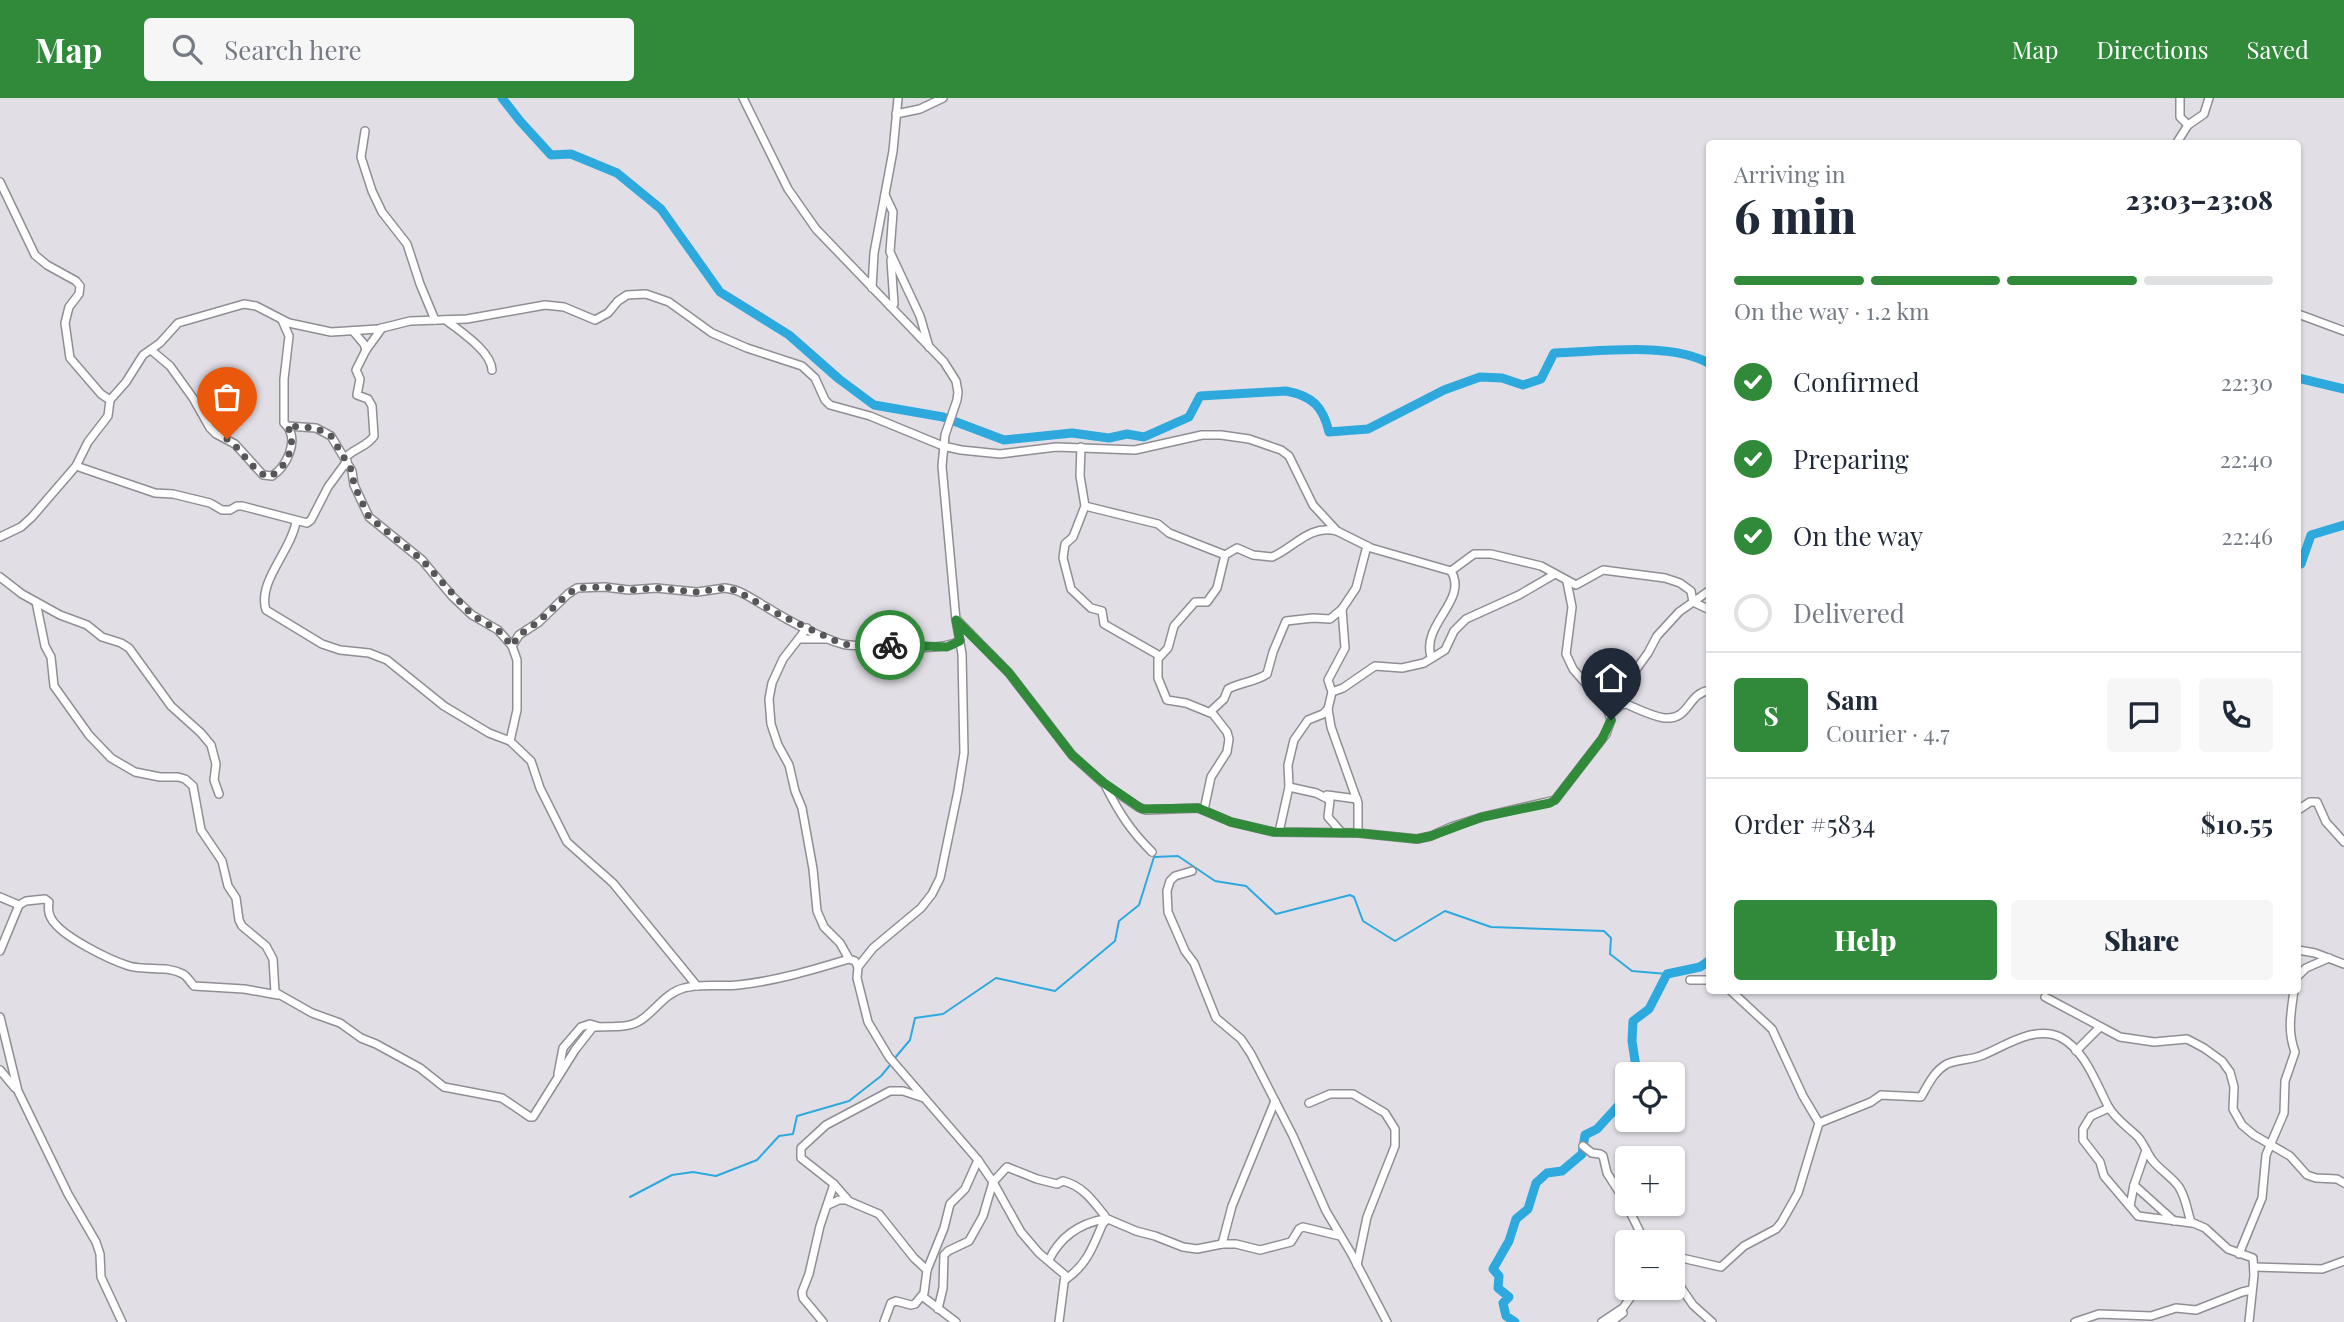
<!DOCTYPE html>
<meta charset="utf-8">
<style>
body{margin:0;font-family:"Playfair Display",serif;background:#f6f6f7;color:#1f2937;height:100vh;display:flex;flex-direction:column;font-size:26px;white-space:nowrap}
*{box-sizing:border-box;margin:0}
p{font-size:23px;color:#747a83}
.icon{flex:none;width:38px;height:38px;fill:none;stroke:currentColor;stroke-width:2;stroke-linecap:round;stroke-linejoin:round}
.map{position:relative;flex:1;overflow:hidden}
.side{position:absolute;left:1706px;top:42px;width:595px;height:854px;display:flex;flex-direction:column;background:#fff;border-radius:7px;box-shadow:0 2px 5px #0004}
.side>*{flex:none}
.controls{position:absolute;left:1615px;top:964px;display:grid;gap:14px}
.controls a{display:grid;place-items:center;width:70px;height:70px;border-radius:7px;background:#fff;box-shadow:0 2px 5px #0004;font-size:35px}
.pin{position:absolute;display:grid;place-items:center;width:60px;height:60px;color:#fff;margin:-72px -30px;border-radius:50% 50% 50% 0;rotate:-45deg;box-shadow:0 0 7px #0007}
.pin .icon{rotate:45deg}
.courier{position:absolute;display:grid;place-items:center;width:70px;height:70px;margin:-35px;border:5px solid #308a3a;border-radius:50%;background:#fff;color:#222;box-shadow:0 2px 9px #0007}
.headline em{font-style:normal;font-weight:800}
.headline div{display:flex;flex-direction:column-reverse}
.headline{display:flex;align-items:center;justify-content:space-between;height:119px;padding:0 28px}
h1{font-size:46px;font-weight:800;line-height:52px}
.bar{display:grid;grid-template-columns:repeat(4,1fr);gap:10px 7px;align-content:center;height:84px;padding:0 28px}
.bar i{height:9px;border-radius:5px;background:#e0e1e3}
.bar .on{background:#308a3a}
.bar p{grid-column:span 4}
.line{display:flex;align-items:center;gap:18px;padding:0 28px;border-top:2px solid #e0e1e3}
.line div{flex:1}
.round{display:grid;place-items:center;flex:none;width:74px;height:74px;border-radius:7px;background:#f6f6f7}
ol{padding:0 28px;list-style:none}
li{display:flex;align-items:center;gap:21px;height:77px}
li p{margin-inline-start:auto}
li .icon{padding:7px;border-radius:50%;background:#308a3a;color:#fff;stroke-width:4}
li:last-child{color:#747a83}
li i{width:38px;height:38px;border:4px solid #e0e1e3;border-radius:50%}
.cta{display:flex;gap:14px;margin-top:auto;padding:14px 28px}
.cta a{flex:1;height:80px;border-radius:7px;background:#308a3a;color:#fff;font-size:28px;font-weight:800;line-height:80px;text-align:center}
.cta a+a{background:#f6f6f7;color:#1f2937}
header{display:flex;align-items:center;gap:42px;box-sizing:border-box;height:98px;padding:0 35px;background:#308a3a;color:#fff}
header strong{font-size:33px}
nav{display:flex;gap:38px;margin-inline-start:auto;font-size:24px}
.search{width:490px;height:63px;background:#f6f6f7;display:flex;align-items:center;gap:18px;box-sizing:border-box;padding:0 24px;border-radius:7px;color:#747a83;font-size:26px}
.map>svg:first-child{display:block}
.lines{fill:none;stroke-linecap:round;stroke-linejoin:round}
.stream{stroke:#2ea9de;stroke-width:2}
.river{stroke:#2ea9de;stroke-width:9}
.minor-casing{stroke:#908e94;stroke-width:10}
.minor{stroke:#fff;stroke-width:7}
.done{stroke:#575659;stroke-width:7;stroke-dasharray:0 12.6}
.route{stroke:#308a3a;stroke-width:9}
</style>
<header>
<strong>Map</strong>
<div class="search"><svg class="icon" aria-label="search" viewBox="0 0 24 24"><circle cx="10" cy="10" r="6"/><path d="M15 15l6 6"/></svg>Search here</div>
<nav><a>Map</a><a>Directions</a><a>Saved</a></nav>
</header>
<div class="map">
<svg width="2344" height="1224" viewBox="0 0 2344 1224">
<rect width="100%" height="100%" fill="#e1dfe5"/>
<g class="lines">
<!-- stream -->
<g class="stream">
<polyline points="894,961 910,942 915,920 943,916 996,880 1055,893 1115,843 1119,823 1139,807 1154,759 1178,758 1215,783 1246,788 1276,816 1350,797 1354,799 1363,823 1395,843 1445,813 1491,829 1604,833 1611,840 1610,856 1632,873 1667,876"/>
<polyline points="630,1099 672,1077 693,1074 716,1078 757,1062 779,1038 793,1036 797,1018 849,1003 881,978 891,966"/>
</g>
<!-- river -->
<g class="river">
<path d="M502,0L520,23L551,57L571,56L617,75L661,111L720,194L789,237L839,281L874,307L943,319L1004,342L1072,335L1109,340L1127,336L1144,339L1189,319L1200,298L1286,293C1313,298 1323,309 1329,334L1368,331L1444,292L1480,279L1502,280L1523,287L1541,281L1554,255C1598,254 1672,243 1710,266"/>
<polyline points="2298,280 2344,291"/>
<polyline points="2298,467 2301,466 2311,437 2344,427"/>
<polyline points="1637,976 1632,943 1633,923 1649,911 1667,876 1700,869 1710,862"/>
<polyline points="1515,1224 1506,1218 1503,1205 1509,1199 1498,1190 1499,1178 1493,1171 1509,1143 1516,1121 1528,1111 1536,1085 1547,1075 1562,1073 1582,1056 1585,1037 1597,1031 1618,1008 1628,1008"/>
</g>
<!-- minor casing -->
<g class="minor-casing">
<g id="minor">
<polyline points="743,0 788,91 816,131 944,264 956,283 958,294 957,302 945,337 942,368 956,522 962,556 964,655 958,693 940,780 932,796 921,810 873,850 858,869 857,880 868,924 889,959 978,1062 993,1084 1021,1134 1039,1155 1065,1177 1059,1224"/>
<polyline points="2180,0 2180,19 2188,27"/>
<polyline points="896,16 920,11 943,0"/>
<polyline points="365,33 361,59 372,93 382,114 407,146 420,186 435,222"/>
<polyline points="2176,46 2188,27 2204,16 2209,0"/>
<polyline points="0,84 35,157 47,167 76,183 80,188 79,196 69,209 65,225 70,260 101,296 110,302 108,318 88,344 76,368 32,419 21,429 0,439"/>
<polyline points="885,97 893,114 890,154 920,218 929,249"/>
<polyline points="872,190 874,155 893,53 898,0"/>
<polyline points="890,208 894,206 891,162"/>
<polyline points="2298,216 2344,233"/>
<polyline points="282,222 289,238 284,281 284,325 287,328 316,330 331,338 352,373 354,387 369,419 422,462 452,498 472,517 498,532 512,548 517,562 517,612 510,643"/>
<path d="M446,222C461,234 491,253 492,272"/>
<polyline points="353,233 364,246 366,252"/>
<path d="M151,252L170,268L193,300L210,330L216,336L235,346L263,377L272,378C286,369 299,344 287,328"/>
<polyline points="110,302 126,284 143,257 160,245 178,225 244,206 256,208 289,225 331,234 378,231 410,223 467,221 545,207 564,209 595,222 608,215 618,203 627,197 646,196 669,204 712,235 747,250 802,268 815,280 825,302 830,307 870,318 943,348 961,352 1000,356 1056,349 1135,352 1202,337 1221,337 1249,341 1281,352 1289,358 1313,407 1337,433 1371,450 1451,473 1474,456 1491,456 1541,468 1576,487 1603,472 1665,480 1680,485 1691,493 1693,504 1710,512"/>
<polyline points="1081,349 1080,378 1085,408 1073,439 1065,446 1063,460 1071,491 1091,510 1102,513 1104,526 1160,558"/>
<path d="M345,360C354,350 367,349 374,338L372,308L368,301L357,297L360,281L356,272L366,252L382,230"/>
<polyline points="76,368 155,395 173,396 210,405 222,412 230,412 237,408 242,408 307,425 311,422 328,389 347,363"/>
<path d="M1085,408L1158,426L1169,435L1225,457L1237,450L1253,457L1272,459C1294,450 1309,426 1337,433"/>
<path d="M296,424C291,453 257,484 266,512L322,546L340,552L369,555L387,562L444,608L489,635L510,643L531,663L540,690L567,744L613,785L697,888"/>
<polyline points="0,479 22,496 60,517 87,527 102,539 121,545 129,550 171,608 201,635 211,647 216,666 214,682 219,696"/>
<path d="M36,504L45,548L51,559L54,588L89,637L111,660L135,674L160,679H178L185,681L193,688L201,732L222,763L228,788L236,800L239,822L242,828L266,848L273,861L275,894L312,915L340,925L361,940L376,946L420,970L444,989L502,1000L530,1019H533L575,952L593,929C608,928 629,931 641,922C656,912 665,895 684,890C701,885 720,889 738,887C776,883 812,872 849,861"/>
<polyline points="957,522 1009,575 1072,657 1103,685 1138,709 1146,712 1198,710 1231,724 1274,734 1358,735 1417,741 1431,738 1451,729 1482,719 1555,702 1606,636 1611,622 1607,610 1573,571 1566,556 1572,509 1567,484"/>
<polyline points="807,530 783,561 772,585 769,601 771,626 778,647 789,667 795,693 802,710 813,771 817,813 824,829 840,845 849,861 855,863 858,869"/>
<polyline points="800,541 826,541"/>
<path d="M512,548L519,537L539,524L568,496L577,490L605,489L629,492L656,490L697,494L725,490L735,492C747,496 757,504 768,510C787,522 821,540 842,546C860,550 879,545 896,547C916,550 941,552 960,543"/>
<path d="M1431,559C1421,526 1469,502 1451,473"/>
<polyline points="1332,594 1328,582 1345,550 1342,511 1356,490 1367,448"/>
<polyline points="1328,611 1331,629 1358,705 1358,735"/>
<polyline points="1613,613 1619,595 1648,555 1657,538 1679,514 1710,492"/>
<path d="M1210,614L1224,601L1228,591C1241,584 1255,584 1267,576L1273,554L1286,523L1313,520L1330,521L1342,511"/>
<path d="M1613,614L1621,607L1626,606C1638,611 1651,618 1664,620C1691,622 1686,596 1710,592"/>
<path d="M1106,689C1120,716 1130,732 1152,754"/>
<polyline points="1289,689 1316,695 1330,702 1328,719 1342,735"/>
<polyline points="1327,697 1357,701"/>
<polyline points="1204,712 1211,679 1227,654 1229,641 1227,634 1213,616 1186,605 1167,602 1158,580 1158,561 1168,550 1174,528 1195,504 1207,504 1217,490 1225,457"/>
<polyline points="2298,712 2310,704 2317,704 2326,724 2344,744"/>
<polyline points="1279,734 1289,689 1288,667 1294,642 1308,622 1323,616 1328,611 1332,594 1343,590 1375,568 1402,570 1424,565 1445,552 1454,533 1466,521 1519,497 1555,476"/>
<polyline points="1192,773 1175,778 1170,783 1167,793 1168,814 1185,853 1194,865 1216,920 1241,941 1251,956 1293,1038 1326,1113 1351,1155 1387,1224"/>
<polyline points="0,799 19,807"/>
<polyline points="2298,852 2315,855 2344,866"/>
<path d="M0,853L19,807L26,803L45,801L49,804C48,810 48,815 51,820C60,838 110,862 129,868C146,873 166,867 183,876C188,879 190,884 194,888L244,891L278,897"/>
<polyline points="2298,878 2306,870 2329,860"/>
<polyline points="1690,882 1710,882"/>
<polyline points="2045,899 2120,939 2154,944 2187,941 2204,950 2222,963 2230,974 2234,989 2233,1011 2242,1027 2254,1037 2290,1058 2307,1077 2316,1080 2337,1081 2344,1085"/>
<polyline points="0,919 18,993 68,1096 96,1144 100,1156 101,1179 122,1224"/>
<polyline points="2076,953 2100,929"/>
<polyline points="0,972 15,990"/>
<polyline points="558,976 563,950 581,929 590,926 597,928"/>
<polyline points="1309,1005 1330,996 1353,996 1385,1015 1395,1031 1395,1048 1367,1119 1357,1167"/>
<polyline points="2109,1010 2091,1018 2083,1031 2083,1042 2100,1064 2104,1078 2138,1118 2192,1125"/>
<path d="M1819,1025L1871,1004L1881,997L1921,999C1928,987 1934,973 1947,966C1958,961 1972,962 1983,957C2005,948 2035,927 2060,939C2085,952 2096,985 2108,1008C2115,1021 2128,1029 2138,1039C2144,1046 2147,1055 2152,1062C2160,1072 2172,1079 2179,1089C2186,1100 2187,1112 2191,1124L2205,1130L2228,1151L2253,1160L2254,1177L2249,1224"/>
<polyline points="1583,1048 1592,1055 1600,1056 1603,1058 1607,1075 1623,1100 1645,1144"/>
<polyline points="834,1086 848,1102"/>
<polyline points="2134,1087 2174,1123"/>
<polyline points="828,1107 839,1102 846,1102 879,1116 914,1160 927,1172"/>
<polyline points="2130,1108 2134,1087 2146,1052"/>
<polyline points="1222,1146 1232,1108 1275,1003"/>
<path d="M2239,1156L2262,1100L2266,1057L2284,1015L2285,983L2295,954C2287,932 2291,916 2294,892"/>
<polyline points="1673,1158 1721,1169 1744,1148 1776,1131 1781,1125 1798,1095 1819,1025 1803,998 1772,931 1730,892"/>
<path d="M1049,1162C1060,1139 1078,1126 1104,1121"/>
<polyline points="2254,1169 2322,1171 2344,1163"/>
<polyline points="1673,1178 1693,1207 1712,1224"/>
<path d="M1066,1181C1087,1167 1093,1148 1103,1125L1108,1121L1136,1133L1155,1138L1183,1149L1197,1151L1222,1146H1236L1260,1152L1291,1144L1299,1131L1303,1129L1340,1138"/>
<polyline points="922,1198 956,1224"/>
<path d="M938,1211L943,1190L944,1157L948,1153L969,1143L983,1118L993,1084L1007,1069L1037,1081L1057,1086L1063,1083C1083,1088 1093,1103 1105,1118L1103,1125"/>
<polyline points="823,1224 803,1200 802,1194 809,1176 820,1128 834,1086 801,1060 801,1050 826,1027 890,993 903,993 924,1000"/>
<polyline points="884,1224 891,1205 896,1203 911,1207 915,1206 924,1195 927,1172 944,1130 950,1106 965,1091 978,1062"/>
<polyline points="1602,1224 1623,1210 1637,1190"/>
<polyline points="1611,1224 1623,1215"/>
<polyline points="2075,1224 2099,1216 2151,1218 2176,1210 2196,1212 2242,1194 2251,1192"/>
</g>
</g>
<!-- minor -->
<use href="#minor" class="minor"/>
</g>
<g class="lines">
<!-- done -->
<path class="done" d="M227,341C243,352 250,371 268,379C285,373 299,345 287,328L316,330L331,338L352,373L354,387L369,419L422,462L472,517L498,532L512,548L519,537L538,524L568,496L577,490L605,489L629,492L656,490L697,494L725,490L735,492L782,518L840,545L854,548L890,547"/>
<!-- route -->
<polyline class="route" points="890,547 910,551 924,548 947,549 960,543 956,522 1009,575 1072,657 1104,685 1142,711 1198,710 1231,724 1274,734 1358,735 1417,741 1431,738 1482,719 1550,705 1555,702 1602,641 1611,622"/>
</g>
</svg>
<div class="controls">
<a><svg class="icon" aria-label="locate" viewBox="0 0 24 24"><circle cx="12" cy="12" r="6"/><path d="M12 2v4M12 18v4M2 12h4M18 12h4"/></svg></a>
<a>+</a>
<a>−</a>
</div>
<div class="pin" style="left:227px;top:341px;background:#ea580c"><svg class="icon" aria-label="bag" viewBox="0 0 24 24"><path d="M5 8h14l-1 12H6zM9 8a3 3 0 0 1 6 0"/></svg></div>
<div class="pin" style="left:1611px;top:622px;background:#1f2937"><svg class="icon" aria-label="home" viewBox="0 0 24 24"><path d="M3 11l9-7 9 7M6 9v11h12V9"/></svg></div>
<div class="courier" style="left:890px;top:547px"><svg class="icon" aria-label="bike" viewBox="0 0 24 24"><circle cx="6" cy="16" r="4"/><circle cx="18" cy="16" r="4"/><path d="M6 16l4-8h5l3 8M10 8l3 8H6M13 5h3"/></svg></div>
<section class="side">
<div class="headline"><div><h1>6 min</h1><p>Arriving in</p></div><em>23:03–23:08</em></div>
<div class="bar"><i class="on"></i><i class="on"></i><i class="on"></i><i></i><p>On the way · 1.2 km</p></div>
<ol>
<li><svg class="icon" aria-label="check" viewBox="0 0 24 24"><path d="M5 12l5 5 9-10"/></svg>Confirmed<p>22:30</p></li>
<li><svg class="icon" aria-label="check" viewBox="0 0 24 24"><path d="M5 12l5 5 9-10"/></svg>Preparing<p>22:40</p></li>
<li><svg class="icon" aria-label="check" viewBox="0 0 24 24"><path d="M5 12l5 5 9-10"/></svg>On the way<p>22:46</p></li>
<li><i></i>Delivered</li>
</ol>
<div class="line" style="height:126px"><b class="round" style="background:#308a3a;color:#fff">S</b><div><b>Sam</b><p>Courier · 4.7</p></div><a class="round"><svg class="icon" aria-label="chat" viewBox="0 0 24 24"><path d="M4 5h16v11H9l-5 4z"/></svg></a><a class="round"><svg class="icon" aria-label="phone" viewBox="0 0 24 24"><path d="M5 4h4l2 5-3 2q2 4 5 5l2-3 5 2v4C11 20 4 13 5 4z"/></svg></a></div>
<div class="line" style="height:91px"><div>Order #5834</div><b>$10.55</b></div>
<div class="cta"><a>Help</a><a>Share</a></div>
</section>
</div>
